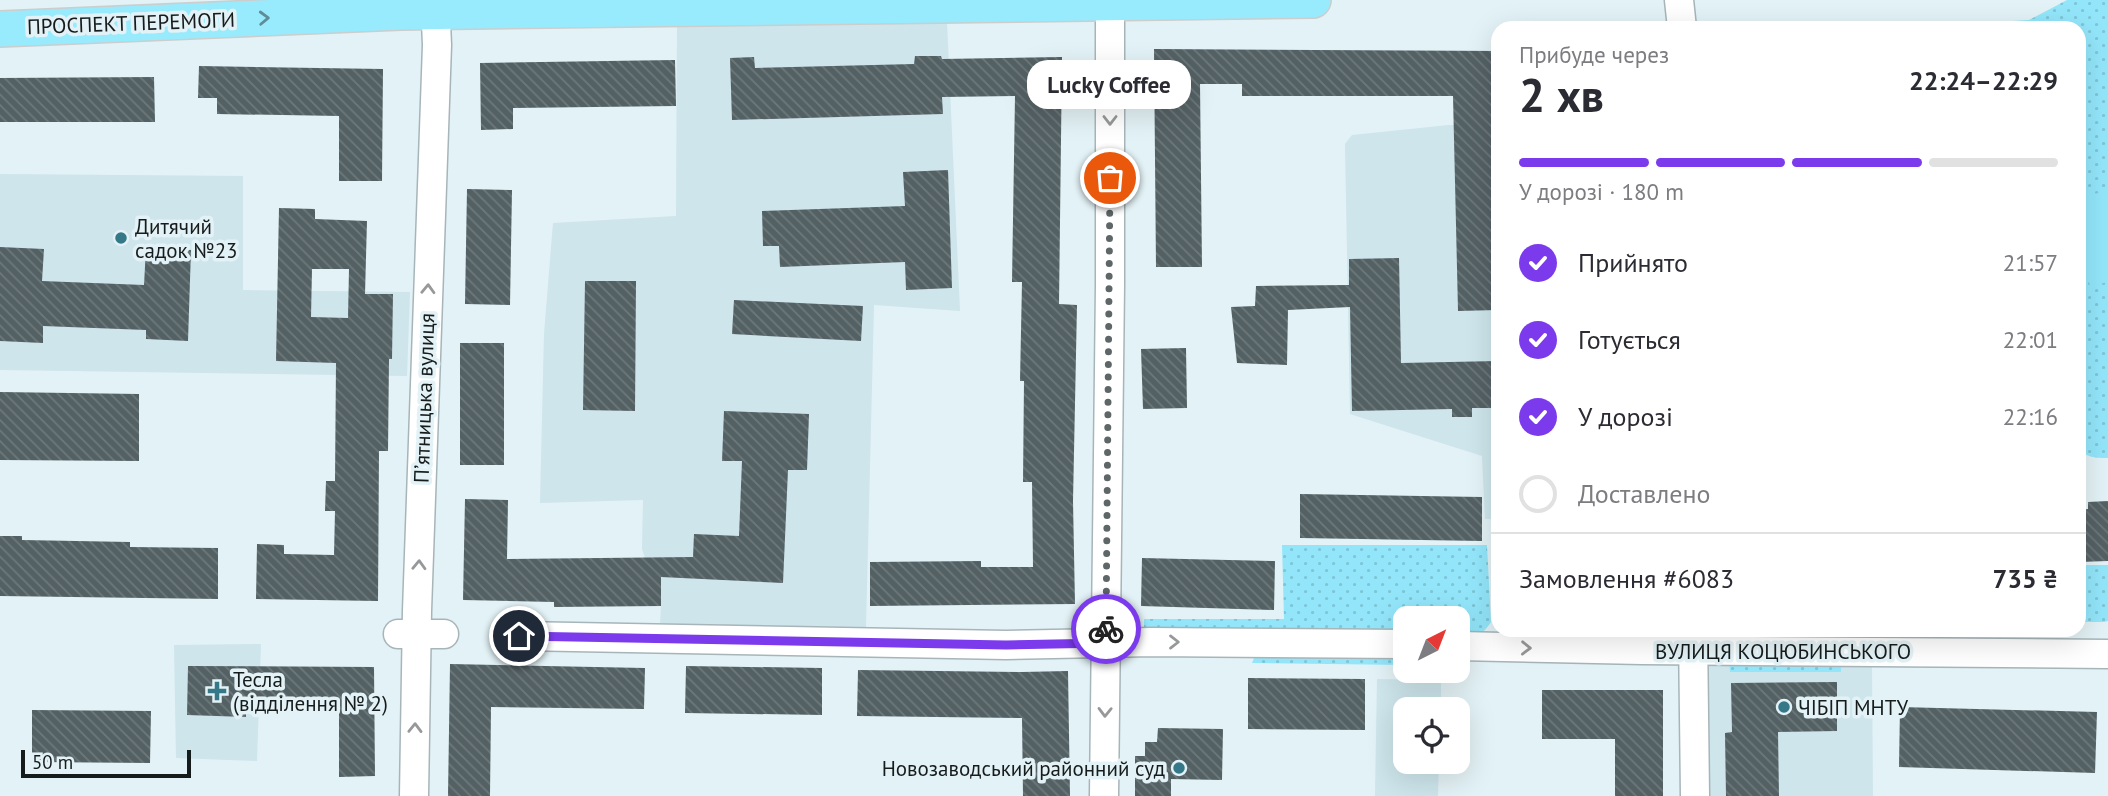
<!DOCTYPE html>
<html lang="uk">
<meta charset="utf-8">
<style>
body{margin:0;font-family:"PT Sans",sans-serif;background:#f7f7f7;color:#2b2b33;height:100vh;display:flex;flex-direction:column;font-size:26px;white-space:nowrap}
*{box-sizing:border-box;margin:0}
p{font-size:23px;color:#7c7c81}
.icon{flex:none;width:38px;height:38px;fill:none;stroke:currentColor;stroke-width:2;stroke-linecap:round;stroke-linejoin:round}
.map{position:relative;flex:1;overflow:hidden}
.side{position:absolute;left:1491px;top:21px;width:595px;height:616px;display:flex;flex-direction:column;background:#fff;border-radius:21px;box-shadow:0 7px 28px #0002}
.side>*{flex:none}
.needle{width:46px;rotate:42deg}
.controls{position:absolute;left:1393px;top:606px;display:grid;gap:14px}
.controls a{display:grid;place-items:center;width:77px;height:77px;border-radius:14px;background:#fff;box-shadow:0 7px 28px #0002;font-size:35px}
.scale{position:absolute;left:21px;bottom:18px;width:170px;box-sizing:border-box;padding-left:7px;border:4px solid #161b1c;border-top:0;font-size:19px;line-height:24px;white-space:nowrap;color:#161b1c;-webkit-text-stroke:5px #e3f2f6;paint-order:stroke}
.pin{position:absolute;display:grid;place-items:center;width:60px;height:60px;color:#fff;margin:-30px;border:4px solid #fff;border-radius:50%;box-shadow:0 2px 7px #0007}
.courier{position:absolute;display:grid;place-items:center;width:70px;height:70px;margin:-35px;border:5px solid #7c3aed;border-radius:50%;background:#fff;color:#222;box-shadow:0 2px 9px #0007}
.bubble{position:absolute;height:49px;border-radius:21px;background:#fff;box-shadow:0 7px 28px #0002;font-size:23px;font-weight:600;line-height:49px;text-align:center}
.summary em{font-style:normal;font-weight:600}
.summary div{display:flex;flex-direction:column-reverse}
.summary{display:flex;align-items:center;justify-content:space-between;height:119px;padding:0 28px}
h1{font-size:46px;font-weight:600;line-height:52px}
.bar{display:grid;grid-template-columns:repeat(4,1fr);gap:10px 7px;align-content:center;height:84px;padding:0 28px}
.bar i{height:9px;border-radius:5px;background:#e1e1e2}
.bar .current{background:#7c3aed}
.bar p{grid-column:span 4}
.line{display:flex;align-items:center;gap:18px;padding:0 28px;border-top:2px solid #e1e1e2}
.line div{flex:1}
ol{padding:0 28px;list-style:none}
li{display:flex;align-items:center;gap:21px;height:77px}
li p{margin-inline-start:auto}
li .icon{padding:7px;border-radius:50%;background:#7c3aed;color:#fff;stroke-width:4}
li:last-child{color:#7c7c81}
li i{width:38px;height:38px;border:4px solid #e1e1e2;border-radius:50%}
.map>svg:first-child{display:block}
.built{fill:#cde5eb}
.green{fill:url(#green-dots)}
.pitch{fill:#93e6fa}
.building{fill:url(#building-back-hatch);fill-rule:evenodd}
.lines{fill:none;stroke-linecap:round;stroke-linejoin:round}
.minor-casing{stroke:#a7b5b9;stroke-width:31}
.major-casing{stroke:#cccdcd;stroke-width:38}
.minor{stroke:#fff;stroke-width:28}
.major{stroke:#98ebfd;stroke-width:35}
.oneway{stroke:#5e8d98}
.oneway2{stroke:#969899}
.done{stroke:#5e6668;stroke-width:7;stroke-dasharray:0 12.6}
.route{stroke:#7c3aed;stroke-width:9}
.poi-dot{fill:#357989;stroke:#e3f2f6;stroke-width:2.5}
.labels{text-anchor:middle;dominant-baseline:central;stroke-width:7;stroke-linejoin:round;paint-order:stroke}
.street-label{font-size:21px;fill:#161b1c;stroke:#e3f2f6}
.poi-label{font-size:21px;fill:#161b1c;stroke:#e3f2f6;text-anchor:start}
</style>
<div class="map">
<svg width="2108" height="796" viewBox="0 0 2108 796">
<defs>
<pattern id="green-dots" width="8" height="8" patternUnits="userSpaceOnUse" patternTransform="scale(1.75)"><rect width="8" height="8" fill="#93e6fa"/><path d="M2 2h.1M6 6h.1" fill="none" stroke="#7ec5d6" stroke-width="1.8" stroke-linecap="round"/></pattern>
<pattern id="building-back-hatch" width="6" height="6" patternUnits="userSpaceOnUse" patternTransform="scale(1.75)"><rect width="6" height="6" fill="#546164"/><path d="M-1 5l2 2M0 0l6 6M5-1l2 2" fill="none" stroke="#6d787a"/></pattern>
</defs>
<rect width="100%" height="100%" fill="#e3f2f6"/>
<!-- built -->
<g class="built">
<polygon points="947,22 960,311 874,305 866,627 660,624 661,606 642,549 643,500 540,503 544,334 553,223 676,216 677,23"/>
<polygon points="1498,124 1498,519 1485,519 1482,456 1350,414 1345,144 1352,135 1449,125"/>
<polygon points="0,174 243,176 243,290 410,292 407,376 0,370"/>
<polygon points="261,644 257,761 176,758 174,645"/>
<polygon points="1715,662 1872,666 1873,796 1710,796 1707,667"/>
<polygon points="1377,679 1441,680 1441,709 1405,709 1405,761 1439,761 1438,796 1375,796"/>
</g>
<!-- green -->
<g class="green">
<path d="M2067,0H2108V458C2097,458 2084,458 2079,447V28H1927V26L2029,20Z"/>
<path d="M1282,545H1487L1491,622C1482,637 1474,635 1458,636V618H1405V635L1144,629V619H1284Z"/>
<polygon points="2079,565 2108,565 2108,621 2104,622 2079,622"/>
<polygon points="1523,630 1665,630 1665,634 1660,640 1530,635"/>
<polygon points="1730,630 1839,630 1816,642 1735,639 1730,634"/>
<polygon points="1256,653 1405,653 1405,665 1252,663"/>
<polygon points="1729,658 1841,659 1841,672 1730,672"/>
</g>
<!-- pitch -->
<polygon class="pitch" points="2108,191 2108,282 2090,286 2079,238 2079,197"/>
<!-- building -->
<g class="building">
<polygon points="1154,49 1498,51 1498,310 1458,311 1453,96 1242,96 1242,84 1200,84 1202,267 1156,267"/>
<polygon points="915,56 941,56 942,59 1062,57 1059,304 1077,305 1073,501 1075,604 870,606 870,562 981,561 981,567 1033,567 1032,482 1023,482 1024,381 1020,381 1022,282 1012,282 1015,96 942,97 943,114 732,120 730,58 754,57 755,68 914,64"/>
<polygon points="675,60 676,106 513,108 513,129 481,130 480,63"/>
<polygon points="199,66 383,69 382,181 339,181 339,116 217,114 217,98 198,98"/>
<polygon points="154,77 155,122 0,122 0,78"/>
<polygon points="948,170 952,288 906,290 905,262 780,267 779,246 763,246 762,211 905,206 903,172"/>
<polygon points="467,189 512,190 510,305 465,304"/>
<path d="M279,208L315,209V219L367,221L365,294H393L392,359H389L388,451H379L378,601L256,599L257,544L284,545V554L334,555L335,511H325L326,481H335L336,363L276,361ZM312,269H349L348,318L311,317Z"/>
<polygon points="0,247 44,249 42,281 144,285 146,248 191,250 188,341 146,339 146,330 43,326 43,343 0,341"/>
<polygon points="1399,258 1401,363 1498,361 1498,408 1472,408 1472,417 1452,417 1452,409 1352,411 1350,307 1288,310 1287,365 1237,363 1231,307 1255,306 1256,286 1349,285 1349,259"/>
<polygon points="585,281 636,281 635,411 583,410"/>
<polygon points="734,300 863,306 861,341 732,334"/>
<rect x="460" y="343" width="44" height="122"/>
<polygon points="1186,348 1187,408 1143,409 1141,349"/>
<polygon points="0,392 139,394 139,461 0,460"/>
<polygon points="724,411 809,414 807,470 788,470 783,583 661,577 661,606 554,607 554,602 463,600 465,499 508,500 507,559 693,557 694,534 739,536 742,461 722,461"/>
<polygon points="1300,494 1482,497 1482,541 1300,538"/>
<polygon points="2108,501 2108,561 2079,562 2079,510 2088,509 2088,502"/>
<polygon points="0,536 22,536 22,540 130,542 130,547 218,548 218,599 0,596"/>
<polygon points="1142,558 1275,561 1274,610 1141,606"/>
<polygon points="450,664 645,668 644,709 491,707 490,796 448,796"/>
<polygon points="188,666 374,667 375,776 339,777 339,707 246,707 246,717 187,715"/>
<polygon points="686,666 822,668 822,715 685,713"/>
<polygon points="858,670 1022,672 1068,671 1070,796 1023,796 1022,718 857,716"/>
<polygon points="1248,678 1365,679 1365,730 1248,729"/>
<polygon points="1837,682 1837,731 1778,732 1779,796 1726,796 1725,733 1732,732 1731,683"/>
<polygon points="1542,690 1663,690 1663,796 1615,796 1615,739 1542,739"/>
<polygon points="1900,707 2097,712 2095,773 1899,767"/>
<polygon points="32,710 151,711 150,763 32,762"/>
<polygon points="1158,728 1223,729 1222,780 1171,779 1171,796 1135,796 1135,756 1145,756 1145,742 1157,742"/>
</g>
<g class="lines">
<!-- minor casing -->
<g class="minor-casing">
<g id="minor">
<polyline points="1679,0 1682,28"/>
<polyline points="1693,633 1695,796"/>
<polyline points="398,634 444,634"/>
<polyline points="519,636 1006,645 1152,642 1405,644"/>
<polyline points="1458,646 1642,650 2108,654"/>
<polyline points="414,796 417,611 437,45 435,0"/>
<polyline points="1104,796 1110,285 1110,0"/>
</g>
</g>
<!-- major casing -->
<g class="major-casing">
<polyline id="major" points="0,29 401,12 1313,0"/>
</g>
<!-- minor -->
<use href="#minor" class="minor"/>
<!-- major -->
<use href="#major" class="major"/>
</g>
<!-- one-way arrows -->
<defs><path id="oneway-chevron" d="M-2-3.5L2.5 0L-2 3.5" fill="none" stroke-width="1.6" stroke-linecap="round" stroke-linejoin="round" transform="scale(1.75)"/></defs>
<use class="oneway" href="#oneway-chevron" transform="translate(264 18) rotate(-2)"/>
<g class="oneway2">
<use href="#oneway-chevron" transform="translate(1110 120) rotate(90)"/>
<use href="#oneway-chevron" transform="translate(428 289) rotate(-88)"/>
<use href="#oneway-chevron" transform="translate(419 565) rotate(-88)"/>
<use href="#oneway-chevron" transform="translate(1174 642)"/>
<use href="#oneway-chevron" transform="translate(1526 648) rotate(1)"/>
<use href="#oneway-chevron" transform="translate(1105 712) rotate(91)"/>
<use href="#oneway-chevron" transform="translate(415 728) rotate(-89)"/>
</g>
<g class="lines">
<!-- done -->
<polyline class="done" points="1106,629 1110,178"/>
<!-- route -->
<polyline class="route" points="519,636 1006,645 1106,643 1106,629"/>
</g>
<!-- markers -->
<g class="poi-dot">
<circle cx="121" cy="238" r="7"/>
<path d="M213.5 680.5h7v7h7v7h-7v7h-7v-7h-7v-7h7z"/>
<circle cx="1784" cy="707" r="7"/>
<circle cx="1179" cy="768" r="7"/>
</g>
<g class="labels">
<!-- street labels -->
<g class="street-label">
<text transform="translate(131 23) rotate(-2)">ПРОСПЕКТ ПЕРЕМОГИ</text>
<text transform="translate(424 398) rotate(-88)">Пʼятницька вулиця</text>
<text x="1783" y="651">ВУЛИЦЯ КОЦЮБИНСЬКОГО</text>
</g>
<!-- poi labels -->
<g class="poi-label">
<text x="135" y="226">Дитячий<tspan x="135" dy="24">садок №23</tspan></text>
<text x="233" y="679">Тесла<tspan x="233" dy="24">(відділення № 2)</tspan></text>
<text x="1798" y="707">ЧІБІП МНТУ</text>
<text x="1165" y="768" text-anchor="end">Новозаводський районний суд</text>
</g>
</g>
</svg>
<div class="controls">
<a><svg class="needle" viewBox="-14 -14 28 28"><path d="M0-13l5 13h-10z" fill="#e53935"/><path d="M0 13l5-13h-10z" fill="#7c7c81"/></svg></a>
<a><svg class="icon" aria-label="locate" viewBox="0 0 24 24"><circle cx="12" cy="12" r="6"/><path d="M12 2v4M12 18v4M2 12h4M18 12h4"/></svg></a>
</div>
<div class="scale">50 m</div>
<div class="pin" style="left:1110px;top:178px;background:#ea580c"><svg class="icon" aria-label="bag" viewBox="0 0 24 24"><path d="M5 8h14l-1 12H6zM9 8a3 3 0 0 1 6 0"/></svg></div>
<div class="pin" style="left:519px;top:636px;background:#1f2937"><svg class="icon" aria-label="home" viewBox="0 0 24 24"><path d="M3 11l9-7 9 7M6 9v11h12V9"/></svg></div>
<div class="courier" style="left:1106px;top:629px"><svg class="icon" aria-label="bike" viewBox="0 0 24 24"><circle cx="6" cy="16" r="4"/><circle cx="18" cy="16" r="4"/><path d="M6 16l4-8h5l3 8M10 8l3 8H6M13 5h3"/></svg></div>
<div class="bubble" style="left:1027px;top:60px;width:164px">Lucky Coffee</div>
<section class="side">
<div class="summary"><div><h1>2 хв</h1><p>Прибуде через</p></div><em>22:24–22:29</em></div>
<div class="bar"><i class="current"></i><i class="current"></i><i class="current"></i><i></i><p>У дорозі · 180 m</p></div>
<ol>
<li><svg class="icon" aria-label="check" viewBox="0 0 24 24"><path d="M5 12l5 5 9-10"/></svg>Прийнято<p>21:57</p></li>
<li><svg class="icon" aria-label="check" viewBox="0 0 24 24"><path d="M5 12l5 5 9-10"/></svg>Готується<p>22:01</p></li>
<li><svg class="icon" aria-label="check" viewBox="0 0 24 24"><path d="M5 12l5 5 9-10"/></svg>У дорозі<p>22:16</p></li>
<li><i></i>Доставлено</li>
</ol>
<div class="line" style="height:91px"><div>Замовлення #6083</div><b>735 ₴</b></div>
</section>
</div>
